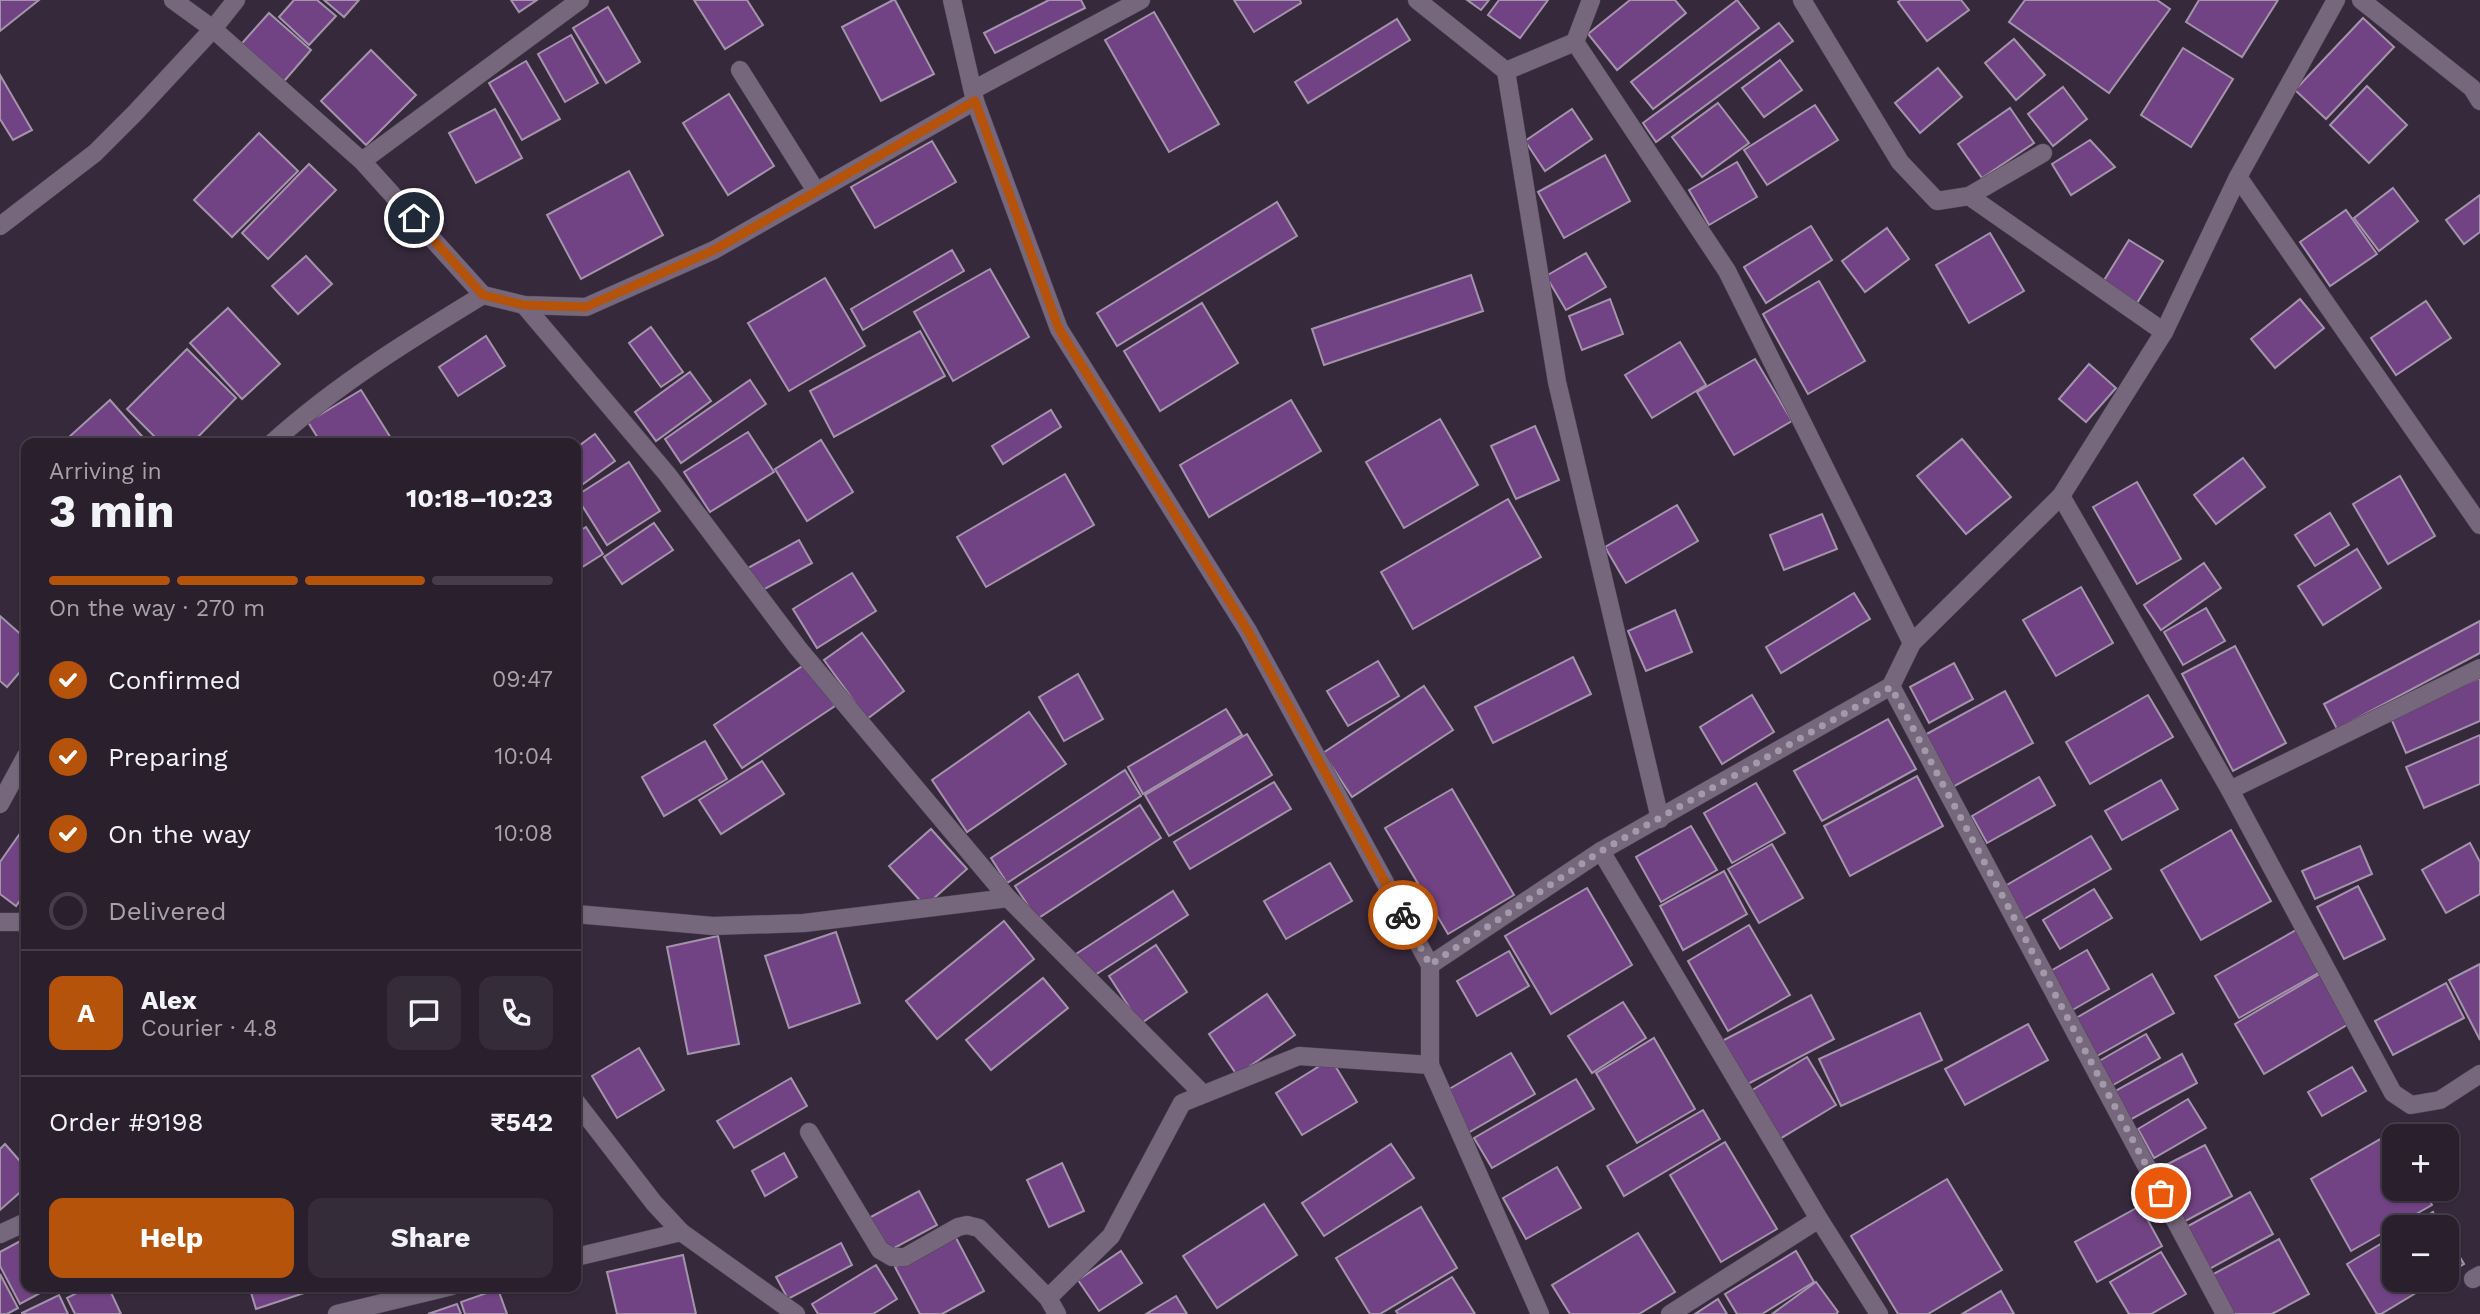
<!DOCTYPE html>
<meta charset="utf-8">
<style>
body{margin:0;font-family:"Work Sans",sans-serif;background:#352c39;color:#f1f3f6;height:100vh;display:flex;flex-direction:column;font-size:26px;white-space:nowrap}
*{box-sizing:border-box;margin:0}
p{font-size:23px;color:#a5a2aa}
.icon{flex:none;width:38px;height:38px;fill:none;stroke:currentColor;stroke-width:2;stroke-linecap:round;stroke-linejoin:round}
.map{position:relative;flex:1;overflow:hidden}
.sheet{position:absolute;left:21px;top:438px;width:560px;height:854px;display:flex;flex-direction:column;background:#291f2d;border-radius:14px;box-shadow:0 2px 5px #0004,0 0 0 2px #453d49}
.sheet>*{flex:none}
.buttons{position:absolute;left:2382px;top:1124px;display:grid;gap:14px}
.buttons a{display:grid;place-items:center;width:77px;height:77px;border-radius:14px;background:#291f2d;box-shadow:0 2px 5px #0004,0 0 0 2px #453d49;font-size:35px}
.pin{position:absolute;display:grid;place-items:center;width:60px;height:60px;color:#fff;margin:-30px;border:4px solid #fff;border-radius:50%;box-shadow:0 2px 7px #0007}
.courier{position:absolute;display:grid;place-items:center;width:70px;height:70px;margin:-35px;border:5px solid #b45309;border-radius:50%;background:#fff;color:#222;box-shadow:0 2px 9px #0007}
.overview em{font-style:normal;font-weight:700}
.overview div{display:flex;flex-direction:column-reverse}
.overview{display:flex;align-items:center;justify-content:space-between;height:119px;padding:0 28px}
h1{font-size:46px;font-weight:700;line-height:52px}
.bar{display:grid;grid-template-columns:repeat(4,1fr);gap:10px 7px;align-content:center;height:84px;padding:0 28px}
.bar i{height:9px;border-radius:5px;background:#453d49}
.bar .current{background:#b45309}
.bar p{grid-column:span 4}
.line{display:flex;align-items:center;gap:18px;padding:0 28px;border-top:2px solid #453d49}
.line div{flex:1}
.round{display:grid;place-items:center;flex:none;width:74px;height:74px;border-radius:14px;background:#352c39}
ol{padding:0 28px;list-style:none}
li{display:flex;align-items:center;gap:21px;height:77px}
li p{margin-inline-start:auto}
li .icon{padding:7px;border-radius:50%;background:#b45309;color:#fff;stroke-width:4}
li:last-child{color:#a5a2aa}
li i{width:38px;height:38px;border:4px solid #453d49;border-radius:50%}
.cta{display:flex;gap:14px;margin-top:auto;padding:14px 28px}
.cta a{flex:1;height:80px;border-radius:14px;background:#b45309;color:#fff;font-size:28px;font-weight:700;line-height:80px;text-align:center}
.cta a+a{background:#352c39;color:#f1f3f6}
.map>svg:first-child{display:block}
.building{fill:#724384;stroke:#a494ab;stroke-width:2}
.lines{fill:none;stroke-linecap:round;stroke-linejoin:round}
.street-casing{stroke:#504555;stroke-width:19}
.secondary-casing{stroke:#504555;stroke-width:19}
.street{stroke:#76677c;stroke-width:18}
.secondary{stroke:#76677c;stroke-width:18}
.done{stroke:#a499a8;stroke-width:7;stroke-dasharray:0 12.6}
.route{stroke:#b45309;stroke-width:9}
</style>
<div class="map">
<svg width="2480" height="1314" viewBox="0 0 2480 1314">
<rect width="100%" height="100%" fill="#37293c"/>
<!-- building -->
<g class="building">
<polygon points="0,0 39,0 0,31"/>
<polygon points="294,0 317,0 336,16 309,45 279,17"/>
<polygon points="324,0 359,0 344,17"/>
<polygon points="511,0 537,0 519,12"/>
<polygon points="694,0 747,0 763,25 725,49"/>
<polygon points="893,0 895,0 934,74 881,101 842,27"/>
<polygon points="1049,0 1081,0 1085,8 995,53 984,33"/>
<polygon points="1234,0 1300,0 1301,3 1254,32"/>
<polygon points="1467,0 1489,0 1481,10"/>
<polygon points="1499,0 1548,0 1520,38 1488,15"/>
<polygon points="1630,0 1675,0 1686,13 1617,70 1588,34"/>
<polygon points="1737,0 1759,28 1653,109 1631,82"/>
<polygon points="1901,0 1961,0 1969,10 1927,41 1898,2"/>
<polygon points="2025,0 2157,0 2170,9 2109,93 2009,22"/>
<polygon points="2199,0 2278,0 2242,57 2186,22"/>
<polygon points="608,7 640,62 606,83 573,28"/>
<polygon points="1154,12 1219,124 1169,152 1105,40"/>
<polygon points="269,13 311,50 279,87 236,50"/>
<polygon points="2363,18 2394,47 2326,119 2295,90"/>
<polygon points="1397,19 1410,40 1308,103 1295,82"/>
<polygon points="1779,23 1793,41 1656,142 1643,123"/>
<polygon points="571,35 598,83 565,102 538,54"/>
<polygon points="2014,39 2045,75 2016,100 1985,63"/>
<polygon points="2183,48 2233,79 2191,147 2141,115"/>
<polygon points="371,50 416,95 366,145 321,101"/>
<polygon points="1780,60 1802,90 1764,117 1742,88"/>
<polygon points="526,61 560,119 522,140 489,83"/>
<polygon points="1938,68 1962,97 1920,133 1895,103"/>
<polygon points="0,75 32,130 13,140 0,119"/>
<polygon points="2367,86 2407,125 2369,163 2330,125"/>
<polygon points="2063,87 2087,119 2053,146 2028,114"/>
<polygon points="729,94 774,166 728,195 683,123"/>
<polygon points="1718,103 1749,143 1702,177 1672,137"/>
<polygon points="1815,105 1838,140 1767,185 1744,150"/>
<polygon points="2010,108 2034,143 1982,178 1958,144"/>
<polygon points="495,109 522,158 476,183 449,133"/>
<polygon points="1572,109 1592,139 1545,171 1525,141"/>
<polygon points="259,133 298,171 232,237 194,200"/>
<polygon points="2090,140 2115,167 2071,195 2052,164"/>
<polygon points="932,141 956,182 875,228 851,187"/>
<polygon points="1605,155 1630,201 1564,238 1538,192"/>
<polygon points="1737,162 1757,197 1709,225 1689,190"/>
<polygon points="309,164 336,190 268,259 242,233"/>
<polygon points="629,171 663,235 581,279 547,215"/>
<polygon points="2393,188 2418,221 2379,251 2354,218"/>
<polygon points="2480,195 2480,232 2464,244 2446,220"/>
<polygon points="1277,202 1297,236 1117,346 1097,313"/>
<polygon points="2346,210 2377,254 2330,286 2300,242"/>
<polygon points="1811,226 1832,260 1766,303 1744,267"/>
<polygon points="1887,228 1909,259 1865,292 1842,261"/>
<polygon points="1990,233 2024,291 1969,323 1936,265"/>
<polygon points="2129,240 2163,261 2137,303 2103,282"/>
<polygon points="952,250 964,271 863,330 851,309"/>
<polygon points="1586,253 1606,287 1566,310 1546,276"/>
<polygon points="306,256 332,284 298,314 272,286"/>
<polygon points="990,269 1029,337 953,381 914,312"/>
<polygon points="1471,275 1483,311 1324,365 1312,329"/>
<polygon points="825,278 865,346 789,391 748,323"/>
<polygon points="1819,281 1865,361 1808,394 1763,314"/>
<polygon points="1610,299 1623,334 1582,350 1569,316"/>
<polygon points="2300,299 2324,328 2275,368 2251,339"/>
<polygon points="2426,301 2451,338 2396,375 2371,338"/>
<polygon points="1202,303 1238,363 1160,411 1124,351"/>
<polygon points="228,308 280,364 242,399 190,343"/>
<polygon points="651,327 683,372 661,387 629,343"/>
<polygon points="920,331 945,376 834,437 810,391"/>
<polygon points="486,336 505,366 458,396 439,367"/>
<polygon points="1680,342 1706,385 1652,418 1625,375"/>
<polygon points="187,349 236,398 192,443 161,443 127,409"/>
<polygon points="1755,359 1792,421 1734,455 1697,392"/>
<polygon points="2089,364 2116,388 2086,422 2059,399"/>
<polygon points="690,372 711,401 656,441 635,412"/>
<polygon points="750,380 766,404 681,463 665,439"/>
<polygon points="361,390 394,443 321,443 308,422"/>
<polygon points="110,400 148,443 74,443 69,437"/>
<polygon points="1291,400 1321,451 1209,517 1180,465"/>
<polygon points="1051,410 1061,427 1003,464 992,446"/>
<polygon points="1440,419 1478,485 1404,528 1366,462"/>
<polygon points="1535,426 1559,480 1516,499 1491,446"/>
<polygon points="748,432 774,472 710,512 684,472"/>
<polygon points="595,434 615,461 576,489 576,448"/>
<polygon points="1962,439 2011,497 1966,534 1917,476"/>
<polygon points="821,440 853,492 807,521 775,469"/>
<polygon points="2243,458 2265,487 2216,524 2194,495"/>
<polygon points="629,462 660,511 607,545 576,496"/>
<polygon points="1065,474 1094,525 986,587 957,537"/>
<polygon points="2400,476 2435,536 2388,564 2353,504"/>
<polygon points="2137,482 2181,559 2137,584 2093,507"/>
<polygon points="1508,499 1541,557 1413,629 1381,572"/>
<polygon points="1677,505 1698,541 1626,583 1605,547"/>
<polygon points="2330,513 2349,545 2315,566 2295,535"/>
<polygon points="1822,514 1837,549 1784,570 1770,535"/>
<polygon points="654,523 673,550 622,584 604,557"/>
<polygon points="586,527 603,554 576,571 576,533"/>
<polygon points="799,540 812,563 761,591 748,568"/>
<polygon points="2357,549 2381,588 2323,625 2298,586"/>
<polygon points="2204,563 2221,588 2161,630 2144,605"/>
<polygon points="852,573 876,611 817,648 793,609"/>
<polygon points="2081,587 2113,643 2056,676 2023,620"/>
<polygon points="1854,593 1870,619 1781,673 1766,647"/>
<polygon points="2206,608 2225,641 2183,665 2164,632"/>
<polygon points="1675,610 1692,652 1646,671 1628,631"/>
<polygon points="0,616 26,639 26,665 7,687 0,681"/>
<polygon points="2480,621 2480,653 2337,729 2324,704"/>
<polygon points="862,633 904,691 867,719 824,660"/>
<polygon points="2235,646 2286,743 2233,771 2182,674"/>
<polygon points="1573,657 1591,694 1493,743 1475,707"/>
<polygon points="1378,661 1399,696 1348,726 1327,691"/>
<polygon points="807,663 835,706 742,768 714,725"/>
<polygon points="1954,663 1973,699 1929,723 1910,687"/>
<polygon points="1078,674 1103,719 1064,741 1039,697"/>
<polygon points="2480,678 2480,721 2406,753 2390,716"/>
<polygon points="1424,686 1453,730 1352,797 1323,753"/>
<polygon points="2005,691 2033,743 1951,788 1923,736"/>
<polygon points="1752,695 1774,732 1722,764 1700,727"/>
<polygon points="2148,695 2173,737 2090,784 2066,742"/>
<polygon points="1226,709 1242,735 1143,794 1128,767"/>
<polygon points="1029,712 1066,764 967,832 932,780"/>
<polygon points="1888,719 1916,769 1822,821 1794,771"/>
<polygon points="1247,734 1272,775 1169,836 1145,795"/>
<polygon points="2480,735 2480,784 2424,808 2406,767"/>
<polygon points="705,741 727,779 664,816 642,777"/>
<polygon points="762,761 784,794 721,834 699,800"/>
<polygon points="1125,770 1141,796 1007,883 991,858"/>
<polygon points="1917,776 1943,826 1850,876 1824,826"/>
<polygon points="2039,777 2055,805 1987,843 1972,816"/>
<polygon points="2161,780 2178,809 2122,840 2105,811"/>
<polygon points="1274,782 1291,809 1190,869 1174,842"/>
<polygon points="1756,783 1785,833 1732,863 1704,813"/>
<polygon points="1452,789 1514,895 1448,934 1385,828"/>
<polygon points="1140,805 1161,838 1037,919 1015,886"/>
<polygon points="26,825 26,892 16,906 0,894 0,862"/>
<polygon points="1691,826 1717,870 1661,902 1636,857"/>
<polygon points="931,829 967,869 925,906 889,866"/>
<polygon points="2231,830 2271,901 2201,940 2161,870"/>
<polygon points="2091,836 2111,869 2024,919 2005,886"/>
<polygon points="2470,843 2480,862 2480,894 2446,913 2422,870"/>
<polygon points="1772,844 1803,898 1759,923 1728,869"/>
<polygon points="2360,846 2372,874 2315,899 2302,871"/>
<polygon points="1330,863 1352,901 1286,939 1264,901"/>
<polygon points="1724,871 1747,914 1683,950 1660,906"/>
<polygon points="2358,886 2385,939 2344,959 2317,907"/>
<polygon points="1587,888 1632,965 1551,1014 1505,936"/>
<polygon points="2094,889 2112,918 2060,949 2043,920"/>
<polygon points="1173,891 1188,915 1092,977 1076,954"/>
<polygon points="1004,921 1034,959 937,1039 906,1001"/>
<polygon points="1749,925 1790,995 1728,1031 1688,961"/>
<polygon points="2296,930 2320,972 2239,1018 2215,976"/>
<polygon points="836,932 860,1003 789,1028 765,956"/>
<polygon points="718,936 739,1044 688,1054 667,947"/>
<polygon points="1156,945 1187,992 1140,1024 1109,976"/>
<polygon points="2087,950 2109,989 2069,1012 2047,973"/>
<polygon points="1509,951 1529,986 1477,1016 1457,981"/>
<polygon points="2480,964 2480,1040 2449,980"/>
<polygon points="2323,972 2352,1022 2264,1074 2235,1024"/>
<polygon points="2152,974 2174,1013 2097,1056 2076,1018"/>
<polygon points="1043,978 1068,1008 991,1070 966,1040"/>
<polygon points="2446,983 2464,1018 2393,1055 2375,1021"/>
<polygon points="1267,994 1295,1035 1237,1075 1209,1034"/>
<polygon points="1811,995 1834,1039 1746,1085 1722,1041"/>
<polygon points="1623,1002 1646,1038 1592,1073 1568,1036"/>
<polygon points="1920,1013 1942,1060 1841,1106 1819,1059"/>
<polygon points="2028,1024 2048,1060 1965,1105 1945,1069"/>
<polygon points="2146,1034 2160,1058 2108,1088 2094,1064"/>
<polygon points="1654,1038 1695,1109 1637,1143 1596,1073"/>
<polygon points="639,1048 664,1090 617,1118 592,1076"/>
<polygon points="1511,1053 1535,1094 1468,1133 1444,1092"/>
<polygon points="2182,1054 2197,1083 2119,1126 2103,1098"/>
<polygon points="1807,1057 1836,1105 1778,1140 1749,1092"/>
<polygon points="1331,1059 1357,1102 1302,1135 1276,1093"/>
<polygon points="2352,1067 2366,1091 2322,1116 2308,1092"/>
<polygon points="791,1078 807,1106 734,1148 717,1121"/>
<polygon points="1576,1079 1594,1109 1492,1168 1474,1138"/>
<polygon points="2188,1099 2206,1128 2154,1158 2138,1129"/>
<polygon points="1703,1110 1720,1139 1624,1196 1607,1166"/>
<polygon points="2391,1133 2394,1139 2394,1188 2422,1188 2432,1205 2351,1251 2311,1179"/>
<polygon points="1725,1142 1777,1229 1721,1262 1670,1175"/>
<polygon points="5,1144 26,1168 26,1187 0,1210 0,1149"/>
<polygon points="1391,1144 1414,1178 1324,1236 1302,1203"/>
<polygon points="2205,1145 2232,1196 2180,1224 2152,1172"/>
<polygon points="784,1153 797,1177 765,1196 752,1171"/>
<polygon points="1062,1163 1084,1211 1049,1227 1027,1180"/>
<polygon points="1557,1167 1581,1208 1526,1239 1503,1198"/>
<polygon points="1947,1179 2002,1270 1928,1314 1898,1314 1851,1236"/>
<polygon points="919,1191 937,1225 885,1253 867,1219"/>
<polygon points="2250,1192 2273,1234 2202,1273 2179,1231"/>
<polygon points="1264,1204 1297,1255 1217,1308 1183,1256"/>
<polygon points="2140,1206 2162,1246 2097,1282 2075,1242"/>
<polygon points="1421,1207 1457,1268 1380,1314 1370,1314 1336,1258"/>
<polygon points="2433,1212 2442,1227 2409,1227"/>
<polygon points="1638,1233 1675,1292 1639,1314 1570,1314 1552,1285"/>
<polygon points="2446,1234 2464,1264 2446,1275"/>
<polygon points="955,1236 984,1291 942,1314 920,1314 895,1267"/>
<polygon points="2394,1236 2394,1279 2439,1279 2381,1314 2377,1314 2347,1264"/>
<polygon points="26,1238 26,1286 53,1286 20,1304 0,1266 0,1252"/>
<polygon points="2279,1239 2309,1294 2272,1314 2226,1314 2206,1278"/>
<polygon points="841,1243 852,1265 788,1299 776,1277"/>
<polygon points="1121,1251 1142,1283 1099,1311 1078,1280"/>
<polygon points="1796,1251 1814,1282 1762,1314 1737,1314 1725,1294"/>
<polygon points="2161,1252 2186,1294 2151,1314 2129,1314 2110,1282"/>
<polygon points="683,1255 696,1314 617,1314 607,1272"/>
<polygon points="876,1265 897,1299 873,1314 818,1314 812,1304"/>
<polygon points="0,1274 18,1308 7,1314 0,1314"/>
<polygon points="1452,1277 1475,1314 1398,1314 1396,1311"/>
<polygon points="1816,1282 1838,1312 1836,1314 1772,1314"/>
<polygon points="90,1286 108,1286 121,1314 75,1314 67,1298"/>
<polygon points="249,1286 302,1286 304,1293 256,1309"/>
<polygon points="498,1289 507,1314 465,1314 461,1302"/>
<polygon points="2001,1291 2014,1314 1962,1314"/>
<polygon points="59,1295 68,1314 22,1314 22,1313"/>
<polygon points="1176,1296 1187,1314 1146,1314"/>
<polygon points="1718,1299 1727,1314 1695,1314"/>
<polygon points="457,1304 461,1314 428,1314"/>
</g>
<g class="lines">
<!-- street casing -->
<g class="street-casing">
<g id="street">
<polyline points="173,0 213,29 362,161 483,295"/>
<polyline points="1417,0 1506,71"/>
<polyline points="1591,0 1575,42 1506,71 1557,382 1660,819"/>
<polyline points="1802,0 1900,162 1937,201 1969,196 2043,153"/>
<polyline points="2361,0 2472,88 2480,101"/>
<polyline points="1575,42 1727,271 1912,643"/>
<polyline points="740,70 816,191"/>
<polyline points="973,90 1141,0"/>
<polyline points="362,161 580,0"/>
<polyline points="2238,177 2480,525"/>
<polyline points="1969,196 2164,332"/>
<polyline points="0,226 95,153 135,113 213,29 236,0"/>
<polyline points="524,305 667,474 798,648 1008,898"/>
<path d="M272,443C336,385 409,340 483,295L524,305L586,307L714,250L975,101"/>
<polyline points="2061,496 2230,790 2393,1093 2411,1105 2440,1100 2480,1074"/>
<polyline points="1891,686 2225,1314"/>
<polyline points="2230,790 2480,668"/>
<polyline points="0,804 26,756"/>
<polyline points="1601,851 1819,1219 1879,1314"/>
<polyline points="576,914 713,926 804,923 1008,898 1203,1094"/>
<polyline points="0,922 26,922"/>
<polyline points="1430,965 1601,851 1891,686 1912,643 2061,496 2164,332 2238,177 2336,0"/>
<polyline points="576,1102 654,1203 681,1232 796,1314"/>
<polyline points="809,1132 880,1250 892,1257 905,1257 958,1227 967,1225 979,1228 1048,1298 1057,1314"/>
<polyline points="0,1234 26,1222"/>
<polyline points="576,1257 681,1232"/>
<polyline points="2473,1279 2480,1275"/>
<polyline points="1048,1298 1111,1236 1182,1103 1299,1056 1430,1065"/>
<polyline points="337,1314 452,1286"/>
<polyline points="1670,1314 1819,1219"/>
</g>
</g>
<!-- secondary casing -->
<g class="secondary-casing">
<polyline id="secondary" points="952,0 975,101 1059,329 1248,631 1430,965 1430,1065 1540,1314"/>
</g>
<!-- street -->
<use href="#street" class="street"/>
<!-- secondary -->
<use href="#secondary" class="secondary"/>
</g>
<g class="lines">
<!-- done -->
<polyline class="done" points="1403,915 1430,965 1601,851 1891,687 2161,1193"/>
<!-- route -->
<polyline class="route" points="414,218 483,295 524,305 586,307 714,250 975,101 1059,329 1248,631 1403,915"/>
</g>
</svg>
<div class="buttons">
<a>+</a>
<a>−</a>
</div>
<div class="pin" style="left:2161px;top:1193px;background:#ea580c"><svg class="icon" aria-label="bag" viewBox="0 0 24 24"><path d="M5 8h14l-1 12H6zM9 8a3 3 0 0 1 6 0"/></svg></div>
<div class="pin" style="left:414px;top:218px;background:#1f2937"><svg class="icon" aria-label="home" viewBox="0 0 24 24"><path d="M3 11l9-7 9 7M6 9v11h12V9"/></svg></div>
<div class="courier" style="left:1403px;top:915px"><svg class="icon" aria-label="bike" viewBox="0 0 24 24"><circle cx="6" cy="16" r="4"/><circle cx="18" cy="16" r="4"/><path d="M6 16l4-8h5l3 8M10 8l3 8H6M13 5h3"/></svg></div>
<section class="sheet">
<div class="overview"><div><h1>3 min</h1><p>Arriving in</p></div><em>10:18–10:23</em></div>
<div class="bar"><i class="current"></i><i class="current"></i><i class="current"></i><i></i><p>On the way · 270 m</p></div>
<ol>
<li><svg class="icon" aria-label="check" viewBox="0 0 24 24"><path d="M5 12l5 5 9-10"/></svg>Confirmed<p>09:47</p></li>
<li><svg class="icon" aria-label="check" viewBox="0 0 24 24"><path d="M5 12l5 5 9-10"/></svg>Preparing<p>10:04</p></li>
<li><svg class="icon" aria-label="check" viewBox="0 0 24 24"><path d="M5 12l5 5 9-10"/></svg>On the way<p>10:08</p></li>
<li><i></i>Delivered</li>
</ol>
<div class="line" style="height:126px"><b class="round" style="background:#b45309;color:#fff">A</b><div><b>Alex</b><p>Courier · 4.8</p></div><a class="round"><svg class="icon" aria-label="chat" viewBox="0 0 24 24"><path d="M4 5h16v11H9l-5 4z"/></svg></a><a class="round"><svg class="icon" aria-label="phone" viewBox="0 0 24 24"><path d="M5 4h4l2 5-3 2q2 4 5 5l2-3 5 2v4C11 20 4 13 5 4z"/></svg></a></div>
<div class="line" style="height:91px"><div>Order #9198</div><b>₹542</b></div>
<div class="cta"><a>Help</a><a>Share</a></div>
</section>
</div>
